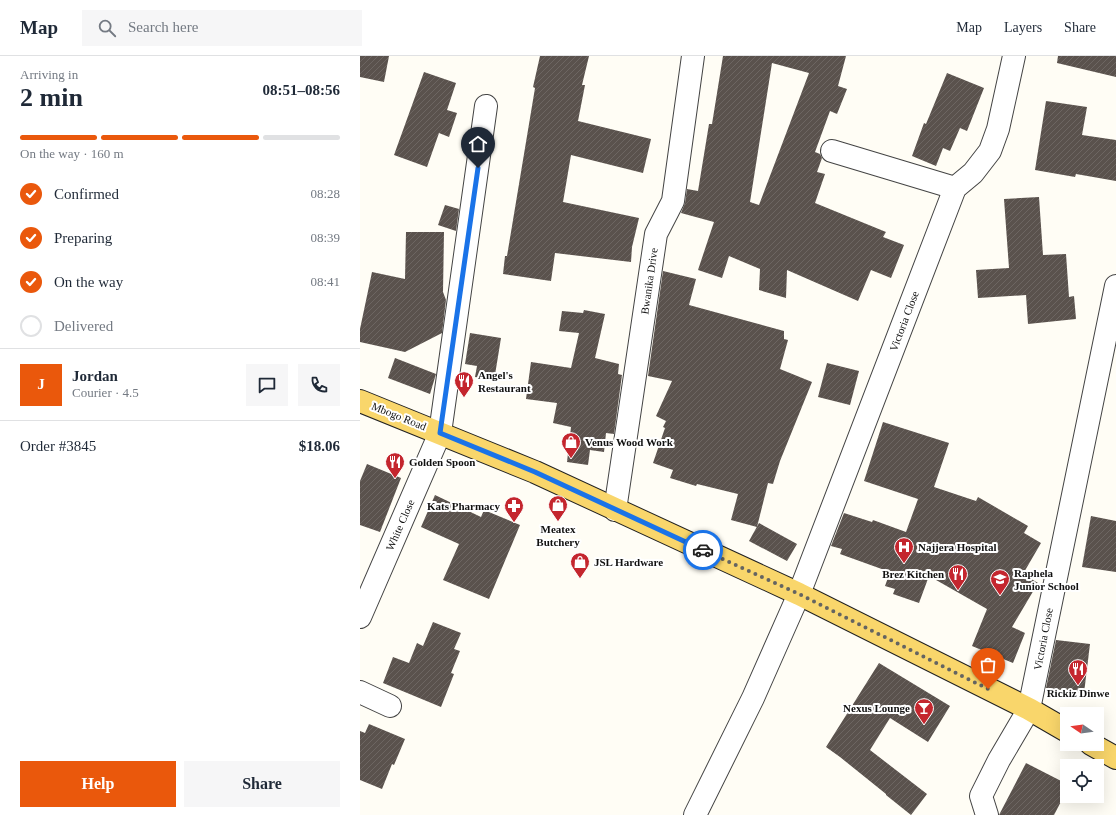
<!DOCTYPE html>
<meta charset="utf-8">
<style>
body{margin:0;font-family:"Times New Roman",serif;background:#f6f6f7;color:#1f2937;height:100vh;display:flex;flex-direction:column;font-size:15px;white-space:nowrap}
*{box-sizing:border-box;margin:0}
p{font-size:13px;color:#747a83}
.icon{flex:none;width:22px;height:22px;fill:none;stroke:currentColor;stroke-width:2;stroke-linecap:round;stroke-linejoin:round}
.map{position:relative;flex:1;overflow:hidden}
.drawer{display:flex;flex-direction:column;background:#fff;width:360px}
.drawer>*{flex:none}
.needle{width:26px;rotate:283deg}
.fabs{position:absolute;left:700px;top:651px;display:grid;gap:8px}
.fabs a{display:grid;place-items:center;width:44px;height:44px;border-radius:0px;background:#fff;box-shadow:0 4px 16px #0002;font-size:20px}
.pin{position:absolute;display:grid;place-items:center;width:34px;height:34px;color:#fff;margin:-41px -17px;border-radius:50% 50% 50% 0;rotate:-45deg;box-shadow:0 0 4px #0007}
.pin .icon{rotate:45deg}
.courier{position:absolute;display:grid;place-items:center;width:40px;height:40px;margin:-20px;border:3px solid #1a73e8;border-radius:50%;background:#fff;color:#222;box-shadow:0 1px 5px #0007}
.head em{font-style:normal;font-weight:600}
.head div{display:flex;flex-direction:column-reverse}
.head{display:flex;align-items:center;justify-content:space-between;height:68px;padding:0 20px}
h1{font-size:26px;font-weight:600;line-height:30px}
.bar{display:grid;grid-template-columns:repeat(4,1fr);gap:6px 4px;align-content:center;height:48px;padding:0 20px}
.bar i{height:5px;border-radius:3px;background:#e0e1e3}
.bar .on{background:#ea580c}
.bar p{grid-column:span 4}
.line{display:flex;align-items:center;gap:10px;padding:0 20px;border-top:1px solid #e0e1e3}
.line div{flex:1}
.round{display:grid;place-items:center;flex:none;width:42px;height:42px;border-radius:0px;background:#f6f6f7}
ol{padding:0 20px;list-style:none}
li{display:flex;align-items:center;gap:12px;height:44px}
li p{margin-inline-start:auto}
li .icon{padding:4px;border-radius:50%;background:#ea580c;color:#fff;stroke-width:4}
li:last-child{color:#747a83}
li i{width:22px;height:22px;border:2px solid #e0e1e3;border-radius:50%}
.button{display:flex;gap:8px;margin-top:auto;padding:8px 20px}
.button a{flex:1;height:46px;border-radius:0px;background:#ea580c;color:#fff;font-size:16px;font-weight:600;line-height:46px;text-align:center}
.button a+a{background:#f6f6f7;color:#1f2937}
header{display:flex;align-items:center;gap:24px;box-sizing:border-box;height:56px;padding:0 20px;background:#fff;border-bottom:1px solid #e0e1e3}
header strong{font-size:19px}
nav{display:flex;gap:22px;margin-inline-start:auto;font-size:14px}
.search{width:280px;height:36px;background:#f6f6f7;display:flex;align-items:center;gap:10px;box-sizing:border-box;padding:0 14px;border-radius:0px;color:#747a83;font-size:15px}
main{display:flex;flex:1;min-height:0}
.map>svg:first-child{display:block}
.building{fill:url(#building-hatch);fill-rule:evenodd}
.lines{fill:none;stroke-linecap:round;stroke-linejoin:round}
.minor-casing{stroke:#444;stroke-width:24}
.major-casing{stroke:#222;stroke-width:24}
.minor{stroke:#fff;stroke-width:22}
.major{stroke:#f9d66b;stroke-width:22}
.done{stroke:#646461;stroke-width:4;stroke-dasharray:0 7.2}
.route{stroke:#1a73e8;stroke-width:5}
.labels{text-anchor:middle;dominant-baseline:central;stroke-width:4;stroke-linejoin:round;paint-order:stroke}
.street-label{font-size:11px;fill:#111;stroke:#fff}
.poi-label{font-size:11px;font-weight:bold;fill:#111;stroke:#fff;text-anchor:start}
</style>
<header>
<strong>Map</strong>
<div class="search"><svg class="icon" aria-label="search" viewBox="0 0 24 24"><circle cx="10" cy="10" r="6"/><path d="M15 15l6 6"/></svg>Search here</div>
<nav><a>Map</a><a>Layers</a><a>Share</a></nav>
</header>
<main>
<section class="drawer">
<div class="head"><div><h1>2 min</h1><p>Arriving in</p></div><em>08:51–08:56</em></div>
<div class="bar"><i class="on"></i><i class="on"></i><i class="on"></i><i></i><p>On the way · 160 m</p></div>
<ol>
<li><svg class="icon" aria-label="check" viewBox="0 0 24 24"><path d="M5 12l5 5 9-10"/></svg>Confirmed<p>08:28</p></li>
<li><svg class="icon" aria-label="check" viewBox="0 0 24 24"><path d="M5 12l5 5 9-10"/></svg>Preparing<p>08:39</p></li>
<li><svg class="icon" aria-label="check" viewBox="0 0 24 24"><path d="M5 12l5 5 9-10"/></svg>On the way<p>08:41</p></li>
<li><i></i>Delivered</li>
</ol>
<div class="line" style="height:72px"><b class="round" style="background:#ea580c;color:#fff">J</b><div><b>Jordan</b><p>Courier · 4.5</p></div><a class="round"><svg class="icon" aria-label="chat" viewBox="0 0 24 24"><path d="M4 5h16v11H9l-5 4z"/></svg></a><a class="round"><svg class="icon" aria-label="phone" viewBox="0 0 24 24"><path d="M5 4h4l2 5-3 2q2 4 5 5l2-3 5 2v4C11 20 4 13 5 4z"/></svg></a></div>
<div class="line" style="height:52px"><div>Order #3845</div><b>$18.06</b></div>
<div class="button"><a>Help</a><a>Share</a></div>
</section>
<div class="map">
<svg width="756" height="759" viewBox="0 0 756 759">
<defs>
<pattern id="building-hatch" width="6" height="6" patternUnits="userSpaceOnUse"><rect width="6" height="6" fill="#5a524d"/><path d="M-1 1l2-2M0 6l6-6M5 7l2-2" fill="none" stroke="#6d6662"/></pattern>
</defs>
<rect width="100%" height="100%" fill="#fffdf5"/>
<!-- building -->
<g class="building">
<polygon points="0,0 29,0 24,26 0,21"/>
<polygon points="180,0 229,0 222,29 225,29 218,65 291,83 283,117 211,99 203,146 279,162 272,191 271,206 195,197 191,225 143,218 145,200 147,200 175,32 173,31"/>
<path d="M363,0H486L478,30L487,33L477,58L470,55L455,96L460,98L462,102L457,116L465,118L455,147L526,176L523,181L544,189L531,222L511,214L498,245L427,214L426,242L399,234L400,213L369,200L362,222L338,214L354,166L321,157L325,147L327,133L338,135L349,68H352ZM412,7L449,17L399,149L390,146Z"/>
<polygon points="698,0 756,0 756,21 697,7"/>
<polygon points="64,16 96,27 87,54 97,57 89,81 79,77 67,111 34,99"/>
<polygon points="587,17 624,32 607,75 600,72 590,95 583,92 576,110 552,100 564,67 566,68"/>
<polygon points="686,45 727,51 722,79 756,84 756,125 716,118 715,121 675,114"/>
<polygon points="679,141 683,199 706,198 709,241 714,240 716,263 668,268 666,239 618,242 616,214 649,212 644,143"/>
<polygon points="85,149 99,153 96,175 78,169"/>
<polygon points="46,176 84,176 83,236 86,244 82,277 45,296 0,286 0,273 12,216 45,223"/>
<polygon points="303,215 336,223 329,249 424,275 424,283 428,284 420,313 452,326 420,405 413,428 408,427 397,471 371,464 378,438 337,428 336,430 310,422 313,414 293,407 305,372 303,371 306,365 296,360 312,325 288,320"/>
<polygon points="224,254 245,258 235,302 259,308 258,318 262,319 254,378 246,377 244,396 230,394 228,409 207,406 211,371 193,367 197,347 166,343 171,306 211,312 219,277 199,275 202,255 223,257"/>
<polygon points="110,277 141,282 134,325 115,321 117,310 105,308"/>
<polygon points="35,302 76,318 70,338 28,322"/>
<polygon points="467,307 499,315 490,349 458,341"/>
<polygon points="523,366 589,387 574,431 616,445 618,441 668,470 664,477 681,487 663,518 678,527 652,571 665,577 653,607 612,590 627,553 569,520 559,547 533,538 535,533 525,530 530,516 480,498 482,493 471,490 484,457 512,466 513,464 546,476 558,443 504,425"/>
<polygon points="7,408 41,422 20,476 0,469 0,425"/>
<polygon points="75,439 121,461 124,454 160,469 129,543 83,524 99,488 61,471"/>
<polygon points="731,460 756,465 756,516 722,511"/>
<polygon points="399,467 437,488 427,505 389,485"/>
<polygon points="73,566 101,577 94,593 100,595 91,617 94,618 81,651 23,627 33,601 49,607 57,587 63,590"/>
<polygon points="696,584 730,588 724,637 686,632"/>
<polygon points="519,607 590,650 568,686 530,662 510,694 567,738 551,759 526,739 526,738 480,701 466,691"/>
<polygon points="9,668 45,683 34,709 32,708 22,733 0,724 0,675 5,677"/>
<polygon points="666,707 707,728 707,734 694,759 639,759"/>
</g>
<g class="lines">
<!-- minor casing -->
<g class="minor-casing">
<g id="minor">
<polyline points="472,95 595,132"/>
<polyline points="255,454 296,178 313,145 333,0"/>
<polyline points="0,561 80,377 126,50"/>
<polyline points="0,636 30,650"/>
<polyline points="335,759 393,642 439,538 595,132 613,117 630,95 638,73 654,0"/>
<polyline points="627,759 621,740 639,704 669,653 756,230"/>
</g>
</g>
<!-- major casing -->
<g class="major-casing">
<g id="major">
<polyline points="0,345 175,416 439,538 669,653 707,675"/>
<polyline points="731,688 756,702"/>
</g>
</g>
<!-- minor -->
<use href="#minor" class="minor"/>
<!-- major -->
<use href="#major" class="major"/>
</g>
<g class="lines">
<!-- done -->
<polyline class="done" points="343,494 439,538 628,633"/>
<!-- route -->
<polyline class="route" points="118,112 80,377 175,416 343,494"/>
</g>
<!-- icons -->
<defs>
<g id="restaurant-pin" transform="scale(1)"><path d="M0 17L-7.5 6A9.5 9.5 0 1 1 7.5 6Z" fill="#c4262e" stroke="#fff"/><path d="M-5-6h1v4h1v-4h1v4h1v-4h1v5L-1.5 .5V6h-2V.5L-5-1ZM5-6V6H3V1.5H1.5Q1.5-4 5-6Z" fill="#fff"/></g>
<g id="shop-pin" transform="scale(1)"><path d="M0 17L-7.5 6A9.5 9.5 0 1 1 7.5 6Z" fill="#c4262e" stroke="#fff"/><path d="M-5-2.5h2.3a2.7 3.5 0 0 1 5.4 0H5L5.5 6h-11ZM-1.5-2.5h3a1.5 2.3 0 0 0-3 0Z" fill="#fff"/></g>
<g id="pharmacy-pin" transform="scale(1)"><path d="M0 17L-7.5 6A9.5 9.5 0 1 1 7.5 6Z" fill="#c4262e" stroke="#fff"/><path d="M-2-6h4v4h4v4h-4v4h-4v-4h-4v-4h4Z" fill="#fff"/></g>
<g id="hospital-pin" transform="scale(1)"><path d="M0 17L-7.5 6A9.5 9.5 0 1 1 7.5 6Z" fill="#c4262e" stroke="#fff"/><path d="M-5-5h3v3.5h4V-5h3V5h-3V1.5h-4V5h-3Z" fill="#fff"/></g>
<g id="school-pin" transform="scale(1)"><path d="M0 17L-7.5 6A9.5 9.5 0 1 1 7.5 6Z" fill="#c4262e" stroke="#fff"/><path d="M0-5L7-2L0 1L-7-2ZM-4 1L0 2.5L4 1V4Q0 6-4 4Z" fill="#fff"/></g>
<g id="bar-pin" transform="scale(1)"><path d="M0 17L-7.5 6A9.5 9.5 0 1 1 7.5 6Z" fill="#c4262e" stroke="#fff"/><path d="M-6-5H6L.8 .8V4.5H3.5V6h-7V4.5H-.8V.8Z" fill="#fff"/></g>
</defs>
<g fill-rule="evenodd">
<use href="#restaurant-pin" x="104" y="325"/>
<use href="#shop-pin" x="211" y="386"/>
<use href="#restaurant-pin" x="35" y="406"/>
<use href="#shop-pin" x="198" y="449"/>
<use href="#pharmacy-pin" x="154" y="450"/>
<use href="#hospital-pin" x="544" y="491"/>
<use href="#shop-pin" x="220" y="506"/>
<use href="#restaurant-pin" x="598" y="518"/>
<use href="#school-pin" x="640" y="523"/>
<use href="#restaurant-pin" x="718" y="613"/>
<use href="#bar-pin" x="564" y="652"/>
</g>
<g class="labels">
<!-- street labels -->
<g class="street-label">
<text transform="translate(289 225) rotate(-82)">Bwanika Drive</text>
<text transform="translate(544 265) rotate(-69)">Victoria Close</text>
<text transform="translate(39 360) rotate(22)">Mbogo Road</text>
<text transform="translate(40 469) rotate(-66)">White Close</text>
<text transform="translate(683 583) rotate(-79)">Victoria Close</text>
</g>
<!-- poi labels -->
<g class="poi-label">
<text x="118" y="319">Angel's<tspan x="118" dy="13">Restaurant</tspan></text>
<text x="225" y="386">Venus Wood Work</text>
<text x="49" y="406">Golden Spoon</text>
<text x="140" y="450" text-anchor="end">Kats Pharmacy</text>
<text x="198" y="473" text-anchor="middle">Meatex<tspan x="198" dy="13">Butchery</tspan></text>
<text x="558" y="491">Najjera Hospital</text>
<text x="234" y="506">JSL Hardware</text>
<text x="654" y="517">Raphela<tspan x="654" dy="13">Junior School</tspan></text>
<text x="584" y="518" text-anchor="end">Brez Kitchen</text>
<text x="718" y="637" text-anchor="middle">Rickiz Dinwe</text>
<text x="550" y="652" text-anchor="end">Nexus Lounge</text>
</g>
</g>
</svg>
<div class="fabs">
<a><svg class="needle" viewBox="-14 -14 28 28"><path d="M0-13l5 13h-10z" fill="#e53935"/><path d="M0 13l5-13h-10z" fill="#747a83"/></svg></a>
<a><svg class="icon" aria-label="locate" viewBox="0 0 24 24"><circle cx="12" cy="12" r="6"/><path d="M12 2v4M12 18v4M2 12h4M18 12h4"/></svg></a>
</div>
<div class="pin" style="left:628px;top:633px;background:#ea580c"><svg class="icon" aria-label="bag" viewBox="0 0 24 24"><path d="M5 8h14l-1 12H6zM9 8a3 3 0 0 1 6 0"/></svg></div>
<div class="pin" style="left:118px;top:112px;background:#1f2937"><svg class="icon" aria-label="home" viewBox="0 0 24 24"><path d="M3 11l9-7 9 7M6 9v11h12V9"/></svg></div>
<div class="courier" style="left:343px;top:494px"><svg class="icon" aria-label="car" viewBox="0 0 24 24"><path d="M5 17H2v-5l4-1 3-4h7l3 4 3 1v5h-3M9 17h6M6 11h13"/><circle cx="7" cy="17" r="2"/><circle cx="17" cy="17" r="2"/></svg></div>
</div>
</main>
